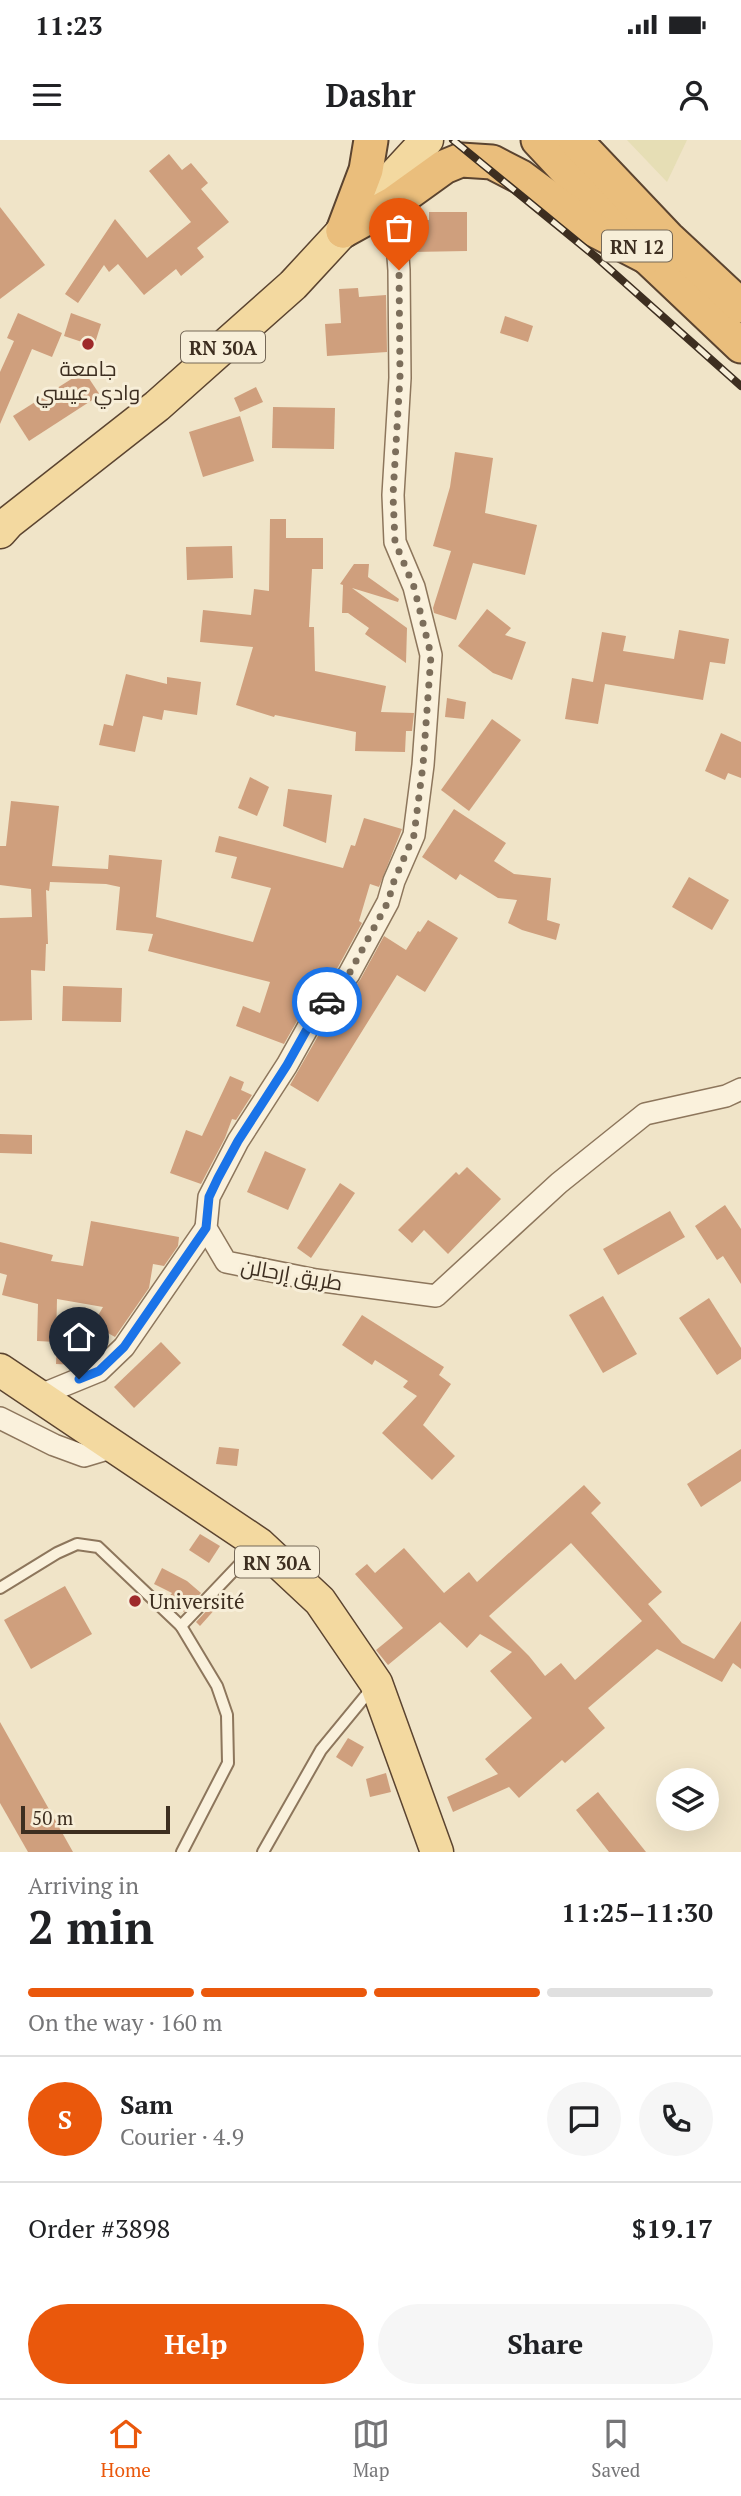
<!DOCTYPE html>
<meta charset="utf-8">
<style>
body{margin:0;font-family:"PT Serif",Cairo,serif;background:#f6f6f6;color:#202124;height:100vh;display:flex;flex-direction:column;font-size:26px;white-space:nowrap}
*{box-sizing:border-box;margin:0}
p{font-size:23px;color:#757577}
.icon{flex:none;width:38px;height:38px;fill:none;stroke:currentColor;stroke-width:2;stroke-linecap:round;stroke-linejoin:round}
.map{position:relative;height:1712px;overflow:hidden}
.sheet{display:flex;flex-direction:column;background:#fff;flex:1}
.sheet>*{flex:none}
.controls{position:absolute;left:656px;top:1628px;display:grid;gap:14px}
.controls a{display:grid;place-items:center;width:63px;height:63px;border-radius:50%;background:#fff;box-shadow:0 7px 28px #0002;font-size:35px}
.scale{position:absolute;left:21px;bottom:18px;width:149px;box-sizing:border-box;padding-left:7px;border:4px solid #3d2e20;border-top:0;font-size:19px;line-height:24px;white-space:nowrap;color:#3d2e20;-webkit-text-stroke:5px #f7eed8;paint-order:stroke}
.pin{position:absolute;display:grid;place-items:center;width:60px;height:60px;color:#fff;margin:-72px -30px;border-radius:50% 50% 50% 0;rotate:-45deg;box-shadow:0 0 7px #0007}
.pin .icon{rotate:45deg}
.courier{position:absolute;display:grid;place-items:center;width:70px;height:70px;margin:-35px;border:5px solid #1a73e8;border-radius:50%;background:#fff;color:#222;box-shadow:0 2px 9px #0007}
.head em{font-style:normal;font-weight:700}
.head div{display:flex;flex-direction:column-reverse}
.head{display:flex;align-items:center;justify-content:space-between;height:119px;padding:0 28px}
h1{font-size:46px;font-weight:700;line-height:52px}
.bar{display:grid;grid-template-columns:repeat(4,1fr);gap:10px 7px;align-content:center;height:84px;padding:0 28px}
.bar i{height:9px;border-radius:5px;background:#e0e0e0}
.bar .on{background:#ea580c}
.bar p{grid-column:span 4}
.line{display:flex;align-items:center;gap:18px;padding:0 28px;border-top:2px solid #e0e0e0}
.line div{flex:1}
.round{display:grid;place-items:center;flex:none;width:74px;height:74px;border-radius:37px;background:#f6f6f6}
.button{display:flex;gap:14px;margin-top:auto;padding:14px 28px}
.button a{flex:1;height:80px;border-radius:42px;background:#ea580c;color:#fff;font-size:28px;font-weight:700;line-height:80px;text-align:center}
.button a+a{background:#f6f6f6;color:#202124}
.status{display:flex;justify-content:space-between;align-items:center;height:49px;padding:0 35px;background:#fff;direction:ltr}
.status svg{height:19px;fill:currentColor}
header{display:flex;justify-content:space-between;align-items:center;height:91px;padding:0 28px;background:#fff;font-size:32px;font-weight:700}
.tabs{display:flex;justify-content:space-around;align-items:center;height:98px;border-top:2px solid #e0e0e0;background:#fff;font-size:19px;color:#757577}
.tabs a{display:grid;justify-items:center;gap:4px}
.tabs .on{color:#ea580c}
.map>svg:first-child{display:block}
.farmland{fill:#e6deb5}
.building{fill:#cf9f7d;fill-rule:evenodd}
.lines{fill:none;stroke-linecap:round;stroke-linejoin:round}
.service-casing{stroke:#8d765c;stroke-width:14}
.minor-casing{stroke:#8d765c;stroke-width:24}
.primary-casing{stroke:#5b4430;stroke-width:35}
.trunk-casing{stroke:#5b4430;stroke-width:37}
.service{stroke:#faf1dc;stroke-width:10}
.minor{stroke:#faf1dc;stroke-width:21}
.primary{stroke:#f3d9a0;stroke-width:32}
.trunk{stroke:#eabe7c;stroke-width:33}
.rail-casing{stroke:#3d2e20;stroke-width:8}
.rail{stroke:#f7eed8;stroke-width:5;stroke-dasharray:16;stroke-linecap:butt}
.done{stroke:#7c6e5b;stroke-width:7;stroke-dasharray:0 12.6}
.route{stroke:#1a73e8;stroke-width:9}
.poi-dot{fill:#9e2a2b;stroke:#f7eed8;stroke-width:2.5}
.labels{text-anchor:middle;dominant-baseline:central;stroke-width:6;stroke-linejoin:round;paint-order:stroke}
.shield{fill:#f7eed8;stroke:#756857;stroke-width:2}
.shield-label{font-size:19px;font-weight:bold;fill:#3d2e20}
.poi-label{font-size:21px;fill:#3d2e20;stroke:#f7eed8}
.street-label{font-size:21px;fill:#3d2e20;stroke:#f7eed8}
</style>
<div class="status"><b>11:23</b><svg viewBox="0 0 49 12"><path d="M0 12V9h3v3zM5 12V6h3v6zM10 12V3h3v9zM15 12V0h3v12zM26 1h20v11H26zM47 4h2v5h-2z"/></svg></div>
<header><svg class="icon" aria-label="menu" viewBox="0 0 24 24"><path d="M4 6h16M4 12h16M4 18h16"/></svg>Dashr<svg class="icon" aria-label="person" viewBox="0 0 24 24"><circle cx="12" cy="8" r="4"/><path d="M4 21q1-7 8-7t8 7"/></svg></header>
<div class="map">
<svg width="741" height="1712" viewBox="0 0 741 1712">
<rect width="100%" height="100%" fill="#f0e4c8"/>
<!-- farmland -->
<polygon class="farmland" points="627,0 687,0 667,42"/>
<!-- building -->
<g class="building">
<polygon points="169,14 182,30 191,23 208,43 201,49 229,82 197,108 204,117 181,136 176,129 144,155 118,124 109,132 104,125 78,163 65,154 115,79 147,118 191,82 149,31"/>
<polygon points="0,67 45,125 0,159"/>
<polygon points="429,72 467,72 467,111 412,112 412,80 429,80"/>
<polygon points="358,148 359,157 386,155 387,212 327,216 325,184 341,183 339,149"/>
<polygon points="18,173 62,193 52,217 32,209 0,284 0,232 14,201 7,198"/>
<polygon points="71,173 101,184 94,206 64,196"/>
<polygon points="505,176 533,186 528,202 500,193"/>
<polygon points="84,231 100,255 29,301 13,276"/>
<polygon points="256,247 263,262 240,272 234,258"/>
<polygon points="273,267 335,268 334,309 272,308"/>
<polygon points="240,276 254,321 203,337 189,292"/>
<polygon points="455,312 493,318 485,373 537,385 525,435 473,423 456,480 434,473 433,468 451,411 433,406 450,347"/>
<polygon points="270,379 286,379 286,398 323,398 323,429 312,429 309,487 314,487 315,531 386,546 381,572 414,573 412,591 406,591 405,612 355,611 356,592 275,575 274,577 236,565 253,507 200,502 203,470 251,475 254,449 269,451"/>
<polygon points="232,406 233,438 187,440 186,407"/>
<polygon points="354,424 369,424 368,437 399,459 398,462 352,448 407,488 406,523 365,494 369,488 348,473 342,473 343,445 340,444"/>
<polygon points="487,469 511,488 505,495 526,502 512,540 493,533 458,506"/>
<polygon points="679,490 729,499 725,524 710,522 703,560 605,544 598,584 565,579 572,538 593,542 602,492 626,496 623,511 674,519"/>
<polygon points="126,534 167,544 167,537 201,542 197,575 164,570 162,580 143,576 135,612 99,605 104,584 113,586"/>
<polygon points="447,558 466,562 464,579 445,577"/>
<polygon points="492,579 521,600 469,671 441,650"/>
<polygon points="721,593 741,602 741,638 728,633 725,640 705,631"/>
<polygon points="250,637 269,647 257,676 238,668"/>
<polygon points="288,649 332,655 326,703 283,686"/>
<polygon points="11,661 59,666 52,726 108,729 109,715 162,720 156,777 253,802 271,748 231,738 237,717 215,712 219,696 343,728 351,705 355,706 364,678 402,689 379,747 370,744 359,781 362,783 338,827 301,874 284,904 236,886 243,866 260,873 270,842 148,811 153,794 116,790 120,747 106,744 50,742 49,751 46,750 48,804 46,804 45,831 31,830 32,880 0,881 0,778 32,777 31,749 0,745 0,706 6,706"/>
<polygon points="454,669 506,703 494,721 514,734 551,738 547,780 560,784 556,800 522,790 508,783 517,760 498,758 460,734 456,740 422,717"/>
<polygon points="689,737 729,760 712,790 672,767"/>
<polygon points="428,780 458,798 425,852 397,835 318,962 290,945 322,889 360,840 384,796 406,810 418,791 420,792"/>
<polygon points="63,846 122,848 121,882 62,881"/>
<polygon points="230,936 244,942 241,950 252,955 236,980 232,979 225,998 201,1044 170,1033 186,990 202,996"/>
<polygon points="0,994 32,995 32,1014 0,1013"/>
<polygon points="265,1011 306,1029 288,1070 247,1052"/>
<polygon points="467,1027 501,1059 448,1114 424,1090 412,1103 398,1090 456,1032 459,1035"/>
<polygon points="340,1043 355,1053 311,1118 297,1108"/>
<polygon points="725,1065 741,1089 741,1144 723,1116 717,1120 695,1086"/>
<polygon points="670,1071 685,1097 618,1135 603,1109"/>
<polygon points="91,1081 179,1097 178,1106 164,1126 153,1124 149,1148 115,1197 99,1188 99,1213 92,1220 78,1225 56,1224 57,1197 85,1198 103,1167 57,1159 56,1202 37,1201 38,1164 2,1155 7,1135 0,1133 0,1102 53,1115 51,1121 83,1126"/>
<polygon points="603,1156 637,1214 603,1233 569,1175"/>
<polygon points="709,1158 741,1208 741,1219 717,1235 679,1178"/>
<polygon points="362,1175 444,1227 439,1235 451,1244 423,1285 455,1316 432,1340 382,1293 417,1256 403,1247 408,1241 375,1220 372,1225 342,1205"/>
<polygon points="161,1202 181,1223 134,1268 114,1247"/>
<polygon points="219,1307 239,1309 237,1326 216,1324"/>
<polygon points="741,1309 741,1341 701,1367 687,1344"/>
<path d="M584,1345L601,1363L591,1373L662,1452L648,1464L682,1503L714,1519L741,1481V1529L733,1523L722,1542L657,1509L588,1568L605,1588L565,1623L562,1620L519,1658L509,1647L453,1672L447,1657L498,1634L485,1619L532,1578L490,1531L512,1512L480,1494L467,1508L440,1482L388,1525L376,1510L403,1488L355,1434L367,1424L375,1433L404,1408L444,1453L469,1432L477,1442ZM571,1403L642,1481L575,1540L561,1523L545,1536L529,1516L489,1476Z"/>
<polygon points="200,1394 220,1406 209,1423 189,1410"/>
<polygon points="162,1428 187,1441 201,1453 184,1472 168,1458 172,1453 154,1444"/>
<polygon points="65,1446 92,1494 31,1529 4,1480"/>
<polygon points="213,1464 217,1467 200,1486 196,1482"/>
<polygon points="0,1582 73,1712 28,1712 0,1663"/>
<polygon points="348,1598 364,1607 352,1627 336,1617"/>
<polygon points="386,1633 391,1652 370,1657 366,1639"/>
<polygon points="598,1652 646,1712 609,1712 576,1670"/>
</g>
<g class="lines">
<!-- service casing -->
<g class="service-casing">
<g id="service">
<polyline points="0,1448 57,1413 77,1404 98,1407 181,1486 217,1546 227,1575 228,1623 182,1712"/>
<polyline points="181,1486 257,1406"/>
<polyline points="263,1712 321,1610 372,1548"/>
</g>
</g>
<!-- minor casing -->
<g class="minor-casing">
<g id="minor">
<polyline points="394,63 399,130 400,238 393,355 395,402 414,447 431,515 423,625 414,695 394,741 388,762 349,834 311,882 287,925 238,1001 209,1057 206,1088 226,1122 316,1140 436,1156 559,1043 645,974 726,956 741,949"/>
<polyline points="38,1256 99,1231 124,1207 206,1088"/>
<polyline points="0,1278 54,1305 84,1316 114,1307"/>
</g>
</g>
<!-- primary casing -->
<g class="primary-casing">
<g id="primary">
<polyline points="0,392 8,383 157,266 293,145 427,0"/>
<polyline points="0,1230 259,1404 320,1461 376,1543 437,1712"/>
</g>
</g>
<!-- trunk casing -->
<g class="trunk-casing">
<g id="trunk">
<polyline points="538,0 647,117 741,206"/>
<polyline points="575,0 668,98 741,166"/>
<polyline points="343,91 394,63 444,27 461,20 492,22 521,37 587,86 647,117"/>
<polyline points="343,91 366,30 371,0"/>
</g>
</g>
<!-- service -->
<use href="#service" class="service"/>
<!-- minor -->
<use href="#minor" class="minor"/>
<!-- primary -->
<use href="#primary" class="primary"/>
<!-- trunk -->
<use href="#trunk" class="trunk"/>
<!-- rail casing -->
<g class="rail-casing">
<polyline id="rail" points="453,0 596,117 741,246"/>
</g>
<!-- rail -->
<use href="#rail" class="rail"/>
</g>
<g class="lines">
<!-- done -->
<polyline class="done" points="327,862 349,834 388,762 394,741 414,695 423,625 431,515 414,447 395,402 393,355 400,237 399,130"/>
<!-- route -->
<polyline class="route" points="79,1239 99,1231 124,1207 206,1088 209,1057 218,1038 238,1001 287,925 311,882 327,862"/>
</g>
<!-- markers -->
<g class="poi-dot">
<circle cx="88" cy="204" r="7"/>
<circle cx="135" cy="1461" r="7"/>
</g>
<g class="labels">
<!-- shield labels -->
<g class="shield">
<rect x="602" y="90.5" width="70" height="31" rx="5"/>
<rect x="181" y="191.5" width="84" height="31" rx="5"/>
<rect x="235" y="1406.5" width="84" height="31" rx="5"/>
</g>
<g class="shield-label">
<text x="637" y="106">RN 12</text>
<text x="223" y="207">RN 30A</text>
<text x="277" y="1422">RN 30A</text>
</g>
<!-- poi labels -->
<g class="poi-label">
<text x="88" y="228">جامعة<tspan x="88" dy="24">وادي عيسي</tspan></text>
<text x="149" y="1461" text-anchor="start">Université</text>
</g>
<!-- street labels -->
<g class="street-label">
<text transform="translate(292 1134) rotate(10)">طريق إرحالن</text>
</g>
</g>
</svg>
<div class="controls">
<a><svg class="icon" aria-label="layers" viewBox="0 0 24 24"><path d="M12 4l9 5-9 5-9-5zM3 14l9 5 9-5"/></svg></a>
</div>
<div class="scale">50 m</div>
<div class="pin" style="left:399px;top:130px;background:#ea580c"><svg class="icon" aria-label="bag" viewBox="0 0 24 24"><path d="M5 8h14l-1 12H6zM9 8a3 3 0 0 1 6 0"/></svg></div>
<div class="pin" style="left:79px;top:1239px;background:#1f2937"><svg class="icon" aria-label="home" viewBox="0 0 24 24"><path d="M3 11l9-7 9 7M6 9v11h12V9"/></svg></div>
<div class="courier" style="left:327px;top:862px"><svg class="icon" aria-label="car" viewBox="0 0 24 24"><path d="M5 17H2v-5l4-1 3-4h7l3 4 3 1v5h-3M9 17h6M6 11h13"/><circle cx="7" cy="17" r="2"/><circle cx="17" cy="17" r="2"/></svg></div>
</div>
<section class="sheet">
<div class="head"><div><h1>2 min</h1><p>Arriving in</p></div><em>11:25–11:30</em></div>
<div class="bar"><i class="on"></i><i class="on"></i><i class="on"></i><i></i><p>On the way · 160 m</p></div>
<div class="line" style="height:126px"><b class="round" style="background:#ea580c;color:#fff">S</b><div><b>Sam</b><p>Courier · 4.9</p></div><a class="round"><svg class="icon" aria-label="chat" viewBox="0 0 24 24"><path d="M4 5h16v11H9l-5 4z"/></svg></a><a class="round"><svg class="icon" aria-label="phone" viewBox="0 0 24 24"><path d="M5 4h4l2 5-3 2q2 4 5 5l2-3 5 2v4C11 20 4 13 5 4z"/></svg></a></div>
<div class="line" style="height:91px"><div>Order #3898</div><b>$19.17</b></div>
<div class="button"><a>Help</a><a>Share</a></div>
</section>
<nav class="tabs">
<a class="on"><svg class="icon" aria-label="home" viewBox="0 0 24 24"><path d="M3 11l9-7 9 7M6 9v11h12V9"/></svg>Home</a>
<a><svg class="icon" aria-label="map" viewBox="0 0 24 24"><path d="M3 6l6-2 6 2 6-2v14l-6 2-6-2-6 2zM9 4v14M15 6v14"/></svg>Map</a>
<a><svg class="icon" aria-label="saved" viewBox="0 0 24 24"><path d="M7 4h10v16l-5-4-5 4z"/></svg>Saved</a>
</nav>
